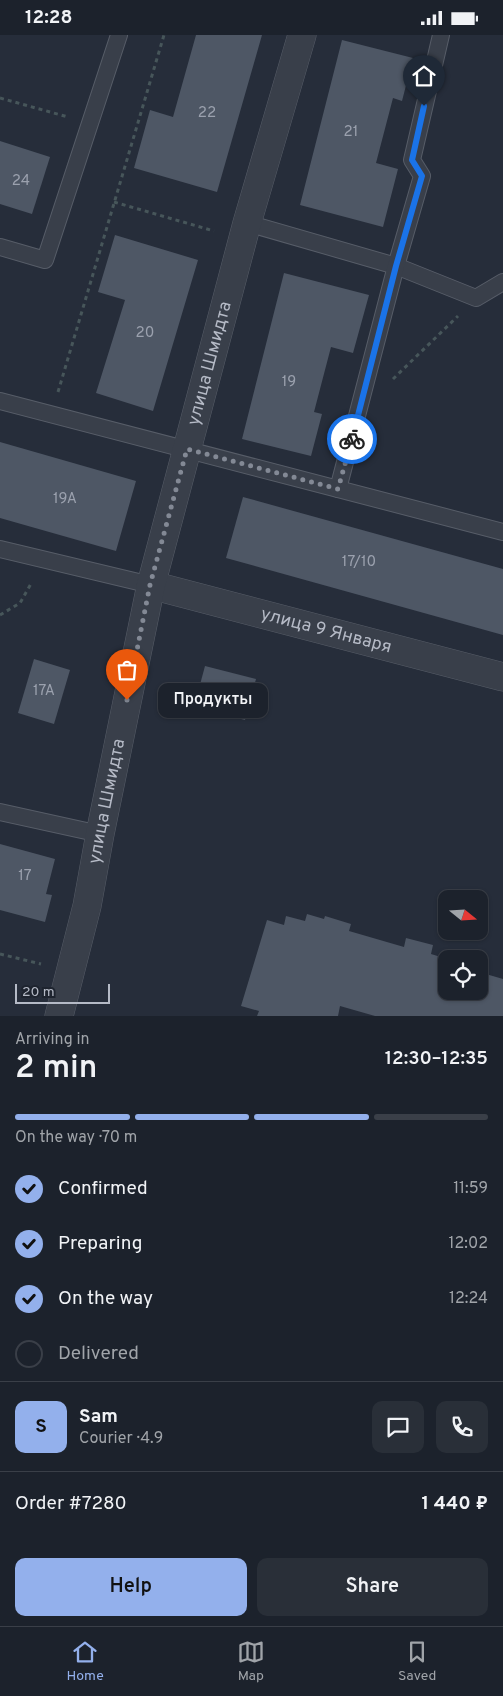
<!DOCTYPE html>
<meta charset="utf-8">
<style>
body{margin:0;font-family:Overpass,sans-serif;background:#292f38;color:#f1f3f6;height:100vh;display:flex;flex-direction:column;font-size:19px;white-space:nowrap}
*{box-sizing:border-box;margin:0}
p{font-size:16px;color:#a0a4a9}
.icon{flex:none;width:28px;height:28px;fill:none;stroke:currentColor;stroke-width:2;stroke-linecap:round;stroke-linejoin:round}
.map{position:relative;height:981px;overflow:hidden}
.sheet{display:flex;flex-direction:column;background:#1c222c;flex:1}
.sheet>*{flex:none}
.needle{width:32px;rotate:108deg}
.fabs{position:absolute;left:438px;top:855px;display:grid;gap:10px}
.fabs a{display:grid;place-items:center;width:50px;height:50px;border-radius:10px;background:#1c222c;box-shadow:0 1px 4px #0004,0 0 0 1px #3a3f48;font-size:25px}
.scale{position:absolute;left:15px;bottom:12px;width:95px;box-sizing:border-box;padding-left:5px;border:2px solid #b5bac6;border-top:0;font-size:14px;line-height:18px;white-space:nowrap;color:#b5bac6;-webkit-text-stroke:4px #1e242f;paint-order:stroke}
.pin{position:absolute;display:grid;place-items:center;width:42px;height:42px;color:#fff;margin:-51px -21px;border-radius:50% 50% 50% 0;rotate:-45deg;box-shadow:0 0 5px #0007}
.pin .icon{rotate:45deg}
.courier{position:absolute;display:grid;place-items:center;width:50px;height:50px;margin:-25px;border:4px solid #1a73e8;border-radius:50%;background:#fff;color:#222;box-shadow:0 1px 6px #0007}
.bubble{position:absolute;height:35px;border-radius:10px;background:#1c222c;box-shadow:0 1px 4px #0004,0 0 0 1px #3a3f48;font-size:16px;font-weight:600;line-height:35px;text-align:center}
.head em{font-style:normal;font-weight:600}
.head div{display:flex;flex-direction:column-reverse}
.head{display:flex;align-items:center;justify-content:space-between;height:85px;padding:0 15px}
h1{font-size:32px;font-weight:600;line-height:38px}
.bar{display:grid;grid-template-columns:repeat(4,1fr);gap:8px 5px;align-content:center;height:60px;padding:0 15px}
.bar i{height:6px;border-radius:4px;background:#3a3f48}
.bar .on{background:#93b0ec}
.bar p{grid-column:span 4}
.line{display:flex;align-items:center;gap:12px;padding:0 15px;border-top:1px solid #3a3f48}
.line div{flex:1}
.round{display:grid;place-items:center;flex:none;width:52px;height:52px;border-radius:10px;background:#292f38}
ol{padding:0 15px;list-style:none}
li{display:flex;align-items:center;gap:15px;height:55px}
li p{margin-inline-start:auto}
li .icon{padding:5px;border-radius:50%;background:#93b0ec;color:#111;stroke-width:4}
li:last-child{color:#a0a4a9}
li i{width:28px;height:28px;border:2px solid #3a3f48;border-radius:50%}
.primary-button{display:flex;gap:10px;margin-top:auto;padding:10px 15px}
.primary-button a{flex:1;height:58px;border-radius:10px;background:#93b0ec;color:#111;font-size:20px;font-weight:600;line-height:58px;text-align:center}
.primary-button a+a{background:#292f38;color:#f1f3f6}
.status{display:flex;justify-content:space-between;align-items:center;height:35px;padding:0 25px;background:#1c222c;direction:ltr}
.status svg{height:14px;fill:currentColor}
.menu{display:flex;justify-content:space-around;align-items:center;height:70px;border-top:1px solid #3a3f48;background:#1c222c;font-size:14px;color:#a0a4a9}
.menu a{display:grid;justify-items:center;gap:2px}
.menu .on{color:#93b0ec}
.map>svg:first-child{display:block}
.building{fill:#4e5765}
.lines{fill:none;stroke-linecap:round;stroke-linejoin:round}
.service-casing{stroke:#575d68;stroke-width:18}
.minor-casing{stroke:#575d68;stroke-width:29}
.path{stroke:#47565a;stroke-width:3;stroke-dasharray:4 4;stroke-linecap:butt}
.service{stroke:#393f4a;stroke-width:16}
.minor{stroke:#393f4a;stroke-width:28}
.done{stroke:#838995;stroke-width:5;stroke-dasharray:0 9}
.route{stroke:#1a73e8;stroke-width:6}
.labels{text-anchor:middle;dominant-baseline:central;stroke-width:4.5;stroke-linejoin:round;paint-order:stroke}
.number-label{font-size:15px;fill:#9ba1ae}
.street-label{font-size:18px;fill:#b5bac6;stroke:#1e242f}
</style>
<div class="status"><b>12:28</b><svg viewBox="0 0 49 12"><path d="M0 12V9h3v3zM5 12V6h3v6zM10 12V3h3v9zM15 12V0h3v12zM26 1h20v11H26zM47 4h2v5h-2z"/></svg></div>
<div class="map">
<svg width="503" height="981" viewBox="0 0 503 981">
<rect width="100%" height="100%" fill="#262d3a"/>
<!-- building -->
<g class="building">
<polygon points="196,0 262,0 217,157 134,133 150,75 173,82"/>
<polygon points="342,5 413,23 402,66 393,63 376,128 398,134 383,192 300,170"/>
<polygon points="0,106 50,122 32,179 0,169"/>
<polygon points="115,200 198,225 153,376 96,358 125,265 98,257"/>
<polygon points="284,238 369,260 353,318 331,312 314,377 322,379 311,421 242,404"/>
<polygon points="0,407 136,446 116,516 0,483"/>
<polygon points="243,462 503,534 503,600 226,523"/>
<polygon points="34,624 70,635 54,689 18,678"/>
<polygon points="205,631 256,644 245,685 194,672"/>
<polygon points="0,809 55,824 46,859 52,860 45,887 0,875"/>
<polygon points="307,879 324,884 325,881 351,889 349,896 404,912 406,903 433,910 431,919 444,923 443,927 446,927 446,956 479,956 479,937 503,944 503,981 375,981 340,971 338,981 257,981 259,976 241,971 267,885 284,890 286,881 305,886"/>
</g>
<g class="lines">
<!-- service casing -->
<g class="service-casing">
<g id="service">
<polyline points="247,188 396,231 476,263 503,247"/>
<polyline points="0,212 45,225 119,0"/>
<polyline points="0,366 338,454 396,231 422,141 412,125 441,0"/>
<polyline points="338,454 503,497"/>
<polyline points="0,514 151,550"/>
<polyline points="0,777 100,799"/>
</g>
</g>
<!-- minor casing -->
<g class="minor-casing">
<g id="minor">
<path id="s1" d="M151,550L503,642"/>
<path id="s2" d="M59,981L87,871L100,799L151,550L247,188L302,0"/>
</g>
</g>
<!-- path -->
<g class="path">
<polyline points="0,63 68,82"/>
<polyline points="114,167 214,196"/>
<polyline points="393,344 458,281"/>
<polyline points="58,357 164,0"/>
<polyline points="0,580 20,568 32,547"/>
<polyline points="0,919 41,929"/>
</g>
<!-- service -->
<use href="#service" class="service"/>
<!-- minor -->
<use href="#minor" class="minor"/>
</g>
<g class="lines">
<!-- done -->
<polyline class="done" points="127,665 150,550 187,414 338,454 352,404"/>
<!-- route -->
<polyline class="route" points="352,404 396,231 422,141 412,125 424,71"/>
</g>
<g class="labels">
<!-- number labels -->
<g class="number-label">
<text x="207" y="78">22</text>
<text x="351" y="97">21</text>
<text x="21" y="146">24</text>
<text x="145" y="298">20</text>
<text x="289" y="347">19</text>
<text x="65" y="464">19А</text>
<text x="359" y="527">17/10</text>
<text x="44" y="656">17А</text>
<text x="25" y="841">17</text>
</g>
<!-- street labels -->
<g class="street-label">
<text stroke="none"><textPath href="#s2" startOffset="670">улица Шмидта</textPath></text>
<text stroke="none"><textPath href="#s1" startOffset="181">улица 9 Января</textPath></text>
<text stroke="none"><textPath href="#s2" startOffset="220">улица Шмидта</textPath></text>
</g>
</g>
</svg>
<div class="fabs">
<a><svg class="needle" viewBox="-14 -14 28 28"><path d="M0-13l5 13h-10z" fill="#e53935"/><path d="M0 13l5-13h-10z" fill="#a0a4a9"/></svg></a>
<a><svg class="icon" aria-label="locate" viewBox="0 0 24 24"><circle cx="12" cy="12" r="6"/><path d="M12 2v4M12 18v4M2 12h4M18 12h4"/></svg></a>
</div>
<div class="scale">20 m</div>
<div class="pin" style="left:127px;top:665px;background:#ea580c"><svg class="icon" aria-label="bag" viewBox="0 0 24 24"><path d="M5 8h14l-1 12H6zM9 8a3 3 0 0 1 6 0"/></svg></div>
<div class="pin" style="left:424px;top:71px;background:#1f2937"><svg class="icon" aria-label="home" viewBox="0 0 24 24"><path d="M3 11l9-7 9 7M6 9v11h12V9"/></svg></div>
<div class="courier" style="left:352px;top:404px"><svg class="icon" aria-label="bike" viewBox="0 0 24 24"><circle cx="6" cy="16" r="4"/><circle cx="18" cy="16" r="4"/><path d="M6 16l4-8h5l3 8M10 8l3 8H6M13 5h3"/></svg></div>
<div class="bubble" style="left:158px;top:648px;width:110px">Продукты</div>
</div>
<section class="sheet">
<div class="head"><div><h1>2 min</h1><p>Arriving in</p></div><em>12:30–12:35</em></div>
<div class="bar"><i class="on"></i><i class="on"></i><i class="on"></i><i></i><p>On the way · 70 m</p></div>
<ol>
<li><svg class="icon" aria-label="check" viewBox="0 0 24 24"><path d="M5 12l5 5 9-10"/></svg>Confirmed<p>11:59</p></li>
<li><svg class="icon" aria-label="check" viewBox="0 0 24 24"><path d="M5 12l5 5 9-10"/></svg>Preparing<p>12:02</p></li>
<li><svg class="icon" aria-label="check" viewBox="0 0 24 24"><path d="M5 12l5 5 9-10"/></svg>On the way<p>12:24</p></li>
<li><i></i>Delivered</li>
</ol>
<div class="line" style="height:90px"><b class="round" style="background:#93b0ec;color:#111">S</b><div><b>Sam</b><p>Courier · 4.9</p></div><a class="round"><svg class="icon" aria-label="chat" viewBox="0 0 24 24"><path d="M4 5h16v11H9l-5 4z"/></svg></a><a class="round"><svg class="icon" aria-label="phone" viewBox="0 0 24 24"><path d="M5 4h4l2 5-3 2q2 4 5 5l2-3 5 2v4C11 20 4 13 5 4z"/></svg></a></div>
<div class="line" style="height:65px"><div>Order #7280</div><b>1 440 ₽</b></div>
<div class="primary-button"><a>Help</a><a>Share</a></div>
</section>
<nav class="menu">
<a class="on"><svg class="icon" aria-label="home" viewBox="0 0 24 24"><path d="M3 11l9-7 9 7M6 9v11h12V9"/></svg>Home</a>
<a><svg class="icon" aria-label="map" viewBox="0 0 24 24"><path d="M3 6l6-2 6 2 6-2v14l-6 2-6-2-6 2zM9 4v14M15 6v14"/></svg>Map</a>
<a><svg class="icon" aria-label="saved" viewBox="0 0 24 24"><path d="M7 4h10v16l-5-4-5 4z"/></svg>Saved</a>
</nav>
